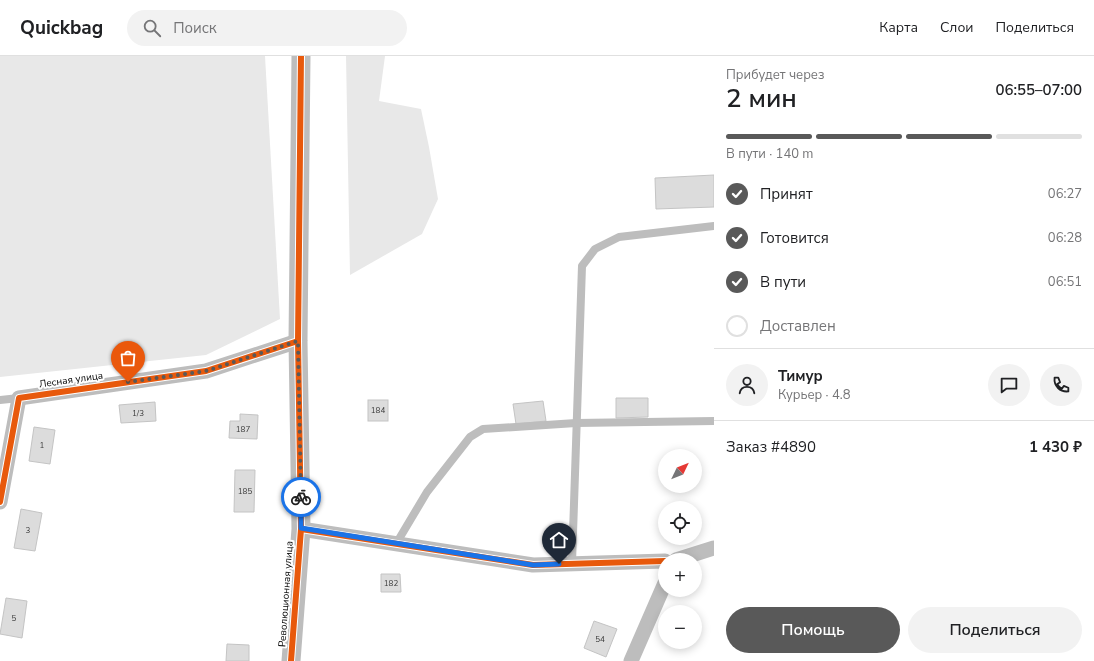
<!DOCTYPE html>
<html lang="ru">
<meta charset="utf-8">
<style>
body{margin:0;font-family:"Nunito Sans",sans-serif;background:#f2f2f2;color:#202124;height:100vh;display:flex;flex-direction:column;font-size:15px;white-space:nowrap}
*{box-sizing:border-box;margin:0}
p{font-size:13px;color:#757577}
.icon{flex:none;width:22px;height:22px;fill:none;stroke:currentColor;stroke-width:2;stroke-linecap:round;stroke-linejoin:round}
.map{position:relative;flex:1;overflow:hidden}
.drawer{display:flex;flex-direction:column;background:#fff;width:380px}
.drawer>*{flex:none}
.needle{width:26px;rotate:47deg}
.fabs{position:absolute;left:658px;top:393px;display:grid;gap:8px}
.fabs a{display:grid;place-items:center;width:44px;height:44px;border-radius:50%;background:#fff;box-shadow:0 2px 10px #0003;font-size:20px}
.pin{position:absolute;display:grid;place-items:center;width:34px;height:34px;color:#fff;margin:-41px -17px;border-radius:50% 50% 50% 0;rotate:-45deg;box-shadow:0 0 4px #0007}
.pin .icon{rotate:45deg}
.courier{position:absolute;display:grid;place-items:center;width:40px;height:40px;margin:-20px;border:3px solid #1a73e8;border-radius:50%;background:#fff;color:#222;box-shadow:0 1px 5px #0007}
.head em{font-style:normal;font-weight:600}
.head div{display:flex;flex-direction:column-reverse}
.head{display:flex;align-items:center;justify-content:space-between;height:68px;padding:0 12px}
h1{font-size:26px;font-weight:600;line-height:30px}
.bar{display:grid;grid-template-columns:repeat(4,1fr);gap:6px 4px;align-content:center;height:48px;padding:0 12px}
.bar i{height:5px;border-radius:3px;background:#e0e0e0}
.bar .active{background:#595959}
.bar p{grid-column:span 4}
.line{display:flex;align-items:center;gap:10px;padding:0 12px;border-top:1px solid #e0e0e0}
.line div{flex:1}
.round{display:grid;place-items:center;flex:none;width:42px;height:42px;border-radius:21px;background:#f2f2f2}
ol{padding:0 12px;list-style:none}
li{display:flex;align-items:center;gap:12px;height:44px}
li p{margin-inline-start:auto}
li .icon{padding:4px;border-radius:50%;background:#595959;color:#fff;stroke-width:4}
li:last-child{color:#757577}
li i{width:22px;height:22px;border:2px solid #e0e0e0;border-radius:50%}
.cta{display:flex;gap:8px;margin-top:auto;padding:8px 12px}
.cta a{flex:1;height:46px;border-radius:24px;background:#595959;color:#fff;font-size:16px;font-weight:600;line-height:46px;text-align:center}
.cta a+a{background:#f2f2f2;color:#202124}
header{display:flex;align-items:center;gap:24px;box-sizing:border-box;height:56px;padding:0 20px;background:#fff;border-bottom:1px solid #e0e0e0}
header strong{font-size:19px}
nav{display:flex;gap:22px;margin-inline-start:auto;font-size:14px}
.search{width:280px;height:36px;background:#f2f2f2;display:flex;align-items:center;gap:10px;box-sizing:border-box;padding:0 14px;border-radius:22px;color:#757577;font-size:15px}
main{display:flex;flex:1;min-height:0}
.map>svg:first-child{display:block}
.green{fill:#e8e8e8}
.building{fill:#dcdcdc;stroke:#c4c4c4}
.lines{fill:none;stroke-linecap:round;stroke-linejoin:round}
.service{stroke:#bdbdbd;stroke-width:8}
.minor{stroke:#bdbdbd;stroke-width:15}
.tertiary{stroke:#bdbdbd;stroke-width:19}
.cycleway-casing{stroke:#fff;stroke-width:8}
.cycleway{stroke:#e8590c;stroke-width:6}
.done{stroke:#595959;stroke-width:4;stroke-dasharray:0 7.2}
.route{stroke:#1a73e8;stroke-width:5}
.labels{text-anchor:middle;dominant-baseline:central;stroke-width:4;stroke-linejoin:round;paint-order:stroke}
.number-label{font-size:8px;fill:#373737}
.street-label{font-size:10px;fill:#000;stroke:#fff}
</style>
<header>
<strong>Quickbag</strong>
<div class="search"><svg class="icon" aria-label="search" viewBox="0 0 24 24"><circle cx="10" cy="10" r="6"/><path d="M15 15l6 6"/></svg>Поиск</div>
<nav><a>Карта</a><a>Слои</a><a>Поделиться</a></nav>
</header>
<main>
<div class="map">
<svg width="714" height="605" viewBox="0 0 714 605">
<rect width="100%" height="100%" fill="#fff"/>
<!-- green -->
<g class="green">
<polygon points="0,0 265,0 280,263 206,299 0,321"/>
<polygon points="346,0 385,0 379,45 421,53 429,91 438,143 422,178 350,219"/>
</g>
<!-- building -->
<g class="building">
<polygon points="714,119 714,151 656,153 655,122"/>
<polygon points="616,342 648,342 648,361 616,362"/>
<rect x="368" y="344" width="20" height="21"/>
<polygon points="543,345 546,365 516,368 513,348"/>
<polygon points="155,346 156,365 121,367 119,349"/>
<polygon points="240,358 258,359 257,383 229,382 230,365 240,365"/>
<polygon points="34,371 55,374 50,408 29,405"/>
<polygon points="235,414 255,414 254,456 234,456"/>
<polygon points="21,453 42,457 35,495 14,492"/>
<polygon points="381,518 400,518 401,536 381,536"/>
<polygon points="6,542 27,545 22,582 0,578"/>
<polygon points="594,565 617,573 606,601 584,592"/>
<polygon points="227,588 249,589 249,605 226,605"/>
</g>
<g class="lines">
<!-- service -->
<g class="service">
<polyline points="0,344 19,342"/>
<polyline points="396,488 427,436 470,381 483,373 576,367 714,365"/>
<polyline points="572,507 582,210 595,193 619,181 714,170"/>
</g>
<!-- minor -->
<g class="minor">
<polyline points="0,446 19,342 206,315 298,285"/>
<polyline points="301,473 533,509 665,505"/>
<polyline points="676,504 714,492"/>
<polyline points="631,605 665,527"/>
</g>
<!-- tertiary -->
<polyline class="tertiary" points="291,605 301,473 298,285 301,0"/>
<!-- cycleway casing -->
<g class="cycleway-casing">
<g id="cycleway">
<polyline points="0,446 19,342 206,315 298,285"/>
<polyline points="301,473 533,509 665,505"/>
<polyline points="291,605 301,473 298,285 301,0"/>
</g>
</g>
<!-- cycleway -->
<use href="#cycleway" class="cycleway"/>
</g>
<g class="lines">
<!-- done -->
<polyline class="done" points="128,326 206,315 298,285 301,441"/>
<!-- route -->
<polyline class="route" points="301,441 301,472 533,509 559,508"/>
</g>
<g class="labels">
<!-- number labels -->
<g class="number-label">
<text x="378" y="354">184</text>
<text x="138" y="357">1/3</text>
<text x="243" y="373">187</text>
<text x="42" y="389">1</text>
<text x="245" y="435">185</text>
<text x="28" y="474">3</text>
<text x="391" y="527">182</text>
<text x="14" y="562">5</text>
<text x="600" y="583">54</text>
</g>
<!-- street labels -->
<g class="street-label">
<text transform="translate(71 324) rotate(-8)">Лесная улица</text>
<text transform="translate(286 538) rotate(-86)">Революционная улица</text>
</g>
</g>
</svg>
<div class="fabs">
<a><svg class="needle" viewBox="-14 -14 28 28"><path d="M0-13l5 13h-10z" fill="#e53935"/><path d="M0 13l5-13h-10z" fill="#757577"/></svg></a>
<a><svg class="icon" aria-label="locate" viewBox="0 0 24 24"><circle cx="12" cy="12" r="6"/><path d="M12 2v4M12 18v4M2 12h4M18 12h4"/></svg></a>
<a>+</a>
<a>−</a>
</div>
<div class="pin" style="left:128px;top:326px;background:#ea580c"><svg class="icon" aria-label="bag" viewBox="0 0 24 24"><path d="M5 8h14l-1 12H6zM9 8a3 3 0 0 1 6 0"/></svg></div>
<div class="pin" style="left:559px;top:508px;background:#1f2937"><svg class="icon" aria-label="home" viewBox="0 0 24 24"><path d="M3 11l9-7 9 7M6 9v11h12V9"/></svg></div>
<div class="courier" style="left:301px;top:441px"><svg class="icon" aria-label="bike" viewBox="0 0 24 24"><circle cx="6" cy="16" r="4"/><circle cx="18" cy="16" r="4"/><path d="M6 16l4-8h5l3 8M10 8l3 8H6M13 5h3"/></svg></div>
</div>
<section class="drawer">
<div class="head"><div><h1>2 мин</h1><p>Прибудет через</p></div><em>06:55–07:00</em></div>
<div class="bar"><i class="active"></i><i class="active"></i><i class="active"></i><i></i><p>В пути · 140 m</p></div>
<ol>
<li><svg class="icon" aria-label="check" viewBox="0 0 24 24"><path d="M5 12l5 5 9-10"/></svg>Принят<p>06:27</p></li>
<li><svg class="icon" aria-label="check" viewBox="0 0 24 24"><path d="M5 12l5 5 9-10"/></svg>Готовится<p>06:28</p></li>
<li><svg class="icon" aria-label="check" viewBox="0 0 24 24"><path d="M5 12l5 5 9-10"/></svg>В пути<p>06:51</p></li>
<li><i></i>Доставлен</li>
</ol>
<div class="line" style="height:72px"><a class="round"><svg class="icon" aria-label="person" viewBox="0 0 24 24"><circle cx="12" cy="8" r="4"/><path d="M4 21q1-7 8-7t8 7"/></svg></a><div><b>Тимур</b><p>Курьер · 4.8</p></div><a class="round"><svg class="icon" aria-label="chat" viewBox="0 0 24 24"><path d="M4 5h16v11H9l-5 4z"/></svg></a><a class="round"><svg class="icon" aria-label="phone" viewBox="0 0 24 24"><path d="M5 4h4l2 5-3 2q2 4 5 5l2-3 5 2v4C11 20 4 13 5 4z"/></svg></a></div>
<div class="line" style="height:52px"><div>Заказ #4890</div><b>1 430 ₽</b></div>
<div class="cta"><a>Помощь</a><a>Поделиться</a></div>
</section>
</main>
